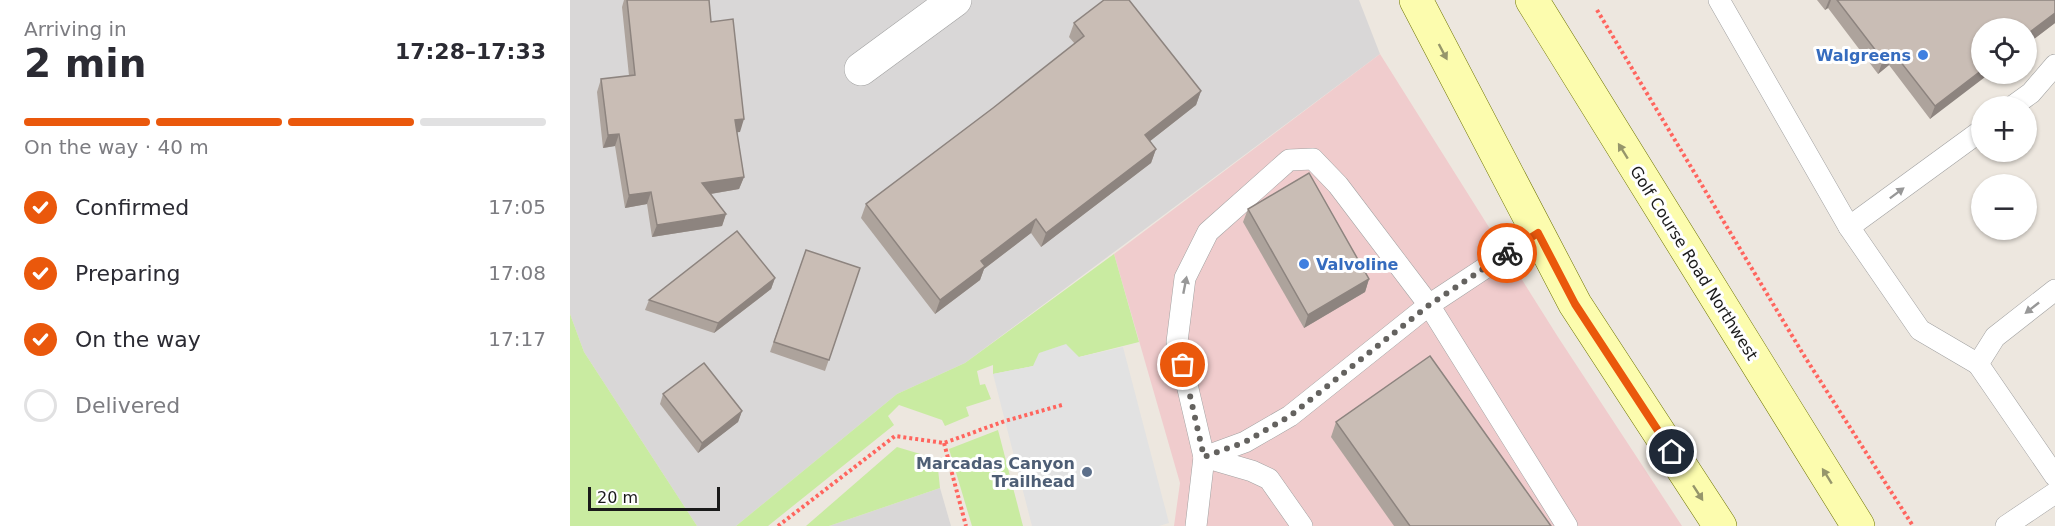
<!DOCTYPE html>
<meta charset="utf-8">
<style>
body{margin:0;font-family:"DejaVu Sans",sans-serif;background:#f2f2f3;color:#2b2b33;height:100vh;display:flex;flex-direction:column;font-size:22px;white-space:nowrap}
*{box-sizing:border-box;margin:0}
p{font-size:20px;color:#7c7c81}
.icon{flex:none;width:33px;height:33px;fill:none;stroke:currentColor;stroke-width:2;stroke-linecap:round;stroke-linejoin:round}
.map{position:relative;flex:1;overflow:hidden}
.drawer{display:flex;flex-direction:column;background:#fff;width:570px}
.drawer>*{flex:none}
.tools{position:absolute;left:1401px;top:18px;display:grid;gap:12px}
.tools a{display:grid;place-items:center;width:66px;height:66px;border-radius:50%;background:#fff;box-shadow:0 2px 4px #0004;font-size:30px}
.scale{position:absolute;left:18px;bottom:15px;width:132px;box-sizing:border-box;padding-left:6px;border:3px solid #1a1a1a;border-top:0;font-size:16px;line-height:21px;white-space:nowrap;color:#1a1a1a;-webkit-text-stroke:4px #fff;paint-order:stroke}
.pin{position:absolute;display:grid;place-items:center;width:51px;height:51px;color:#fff;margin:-26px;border:3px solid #fff;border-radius:50%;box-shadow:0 2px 6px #0007}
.courier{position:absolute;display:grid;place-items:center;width:60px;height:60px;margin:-30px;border:4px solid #ea580c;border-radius:50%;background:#fff;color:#222;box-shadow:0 2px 8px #0007}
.summary em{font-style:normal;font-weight:700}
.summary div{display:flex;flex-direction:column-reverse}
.summary{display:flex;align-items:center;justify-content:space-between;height:102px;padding:0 24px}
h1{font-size:39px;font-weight:700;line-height:45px}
.bar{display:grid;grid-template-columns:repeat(4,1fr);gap:9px 6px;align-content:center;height:72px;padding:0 24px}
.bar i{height:8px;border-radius:4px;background:#e1e1e2}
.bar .current{background:#ea580c}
.bar p{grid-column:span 4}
ol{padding:0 24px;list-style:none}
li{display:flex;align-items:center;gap:18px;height:66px}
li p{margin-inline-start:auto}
li .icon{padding:6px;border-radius:50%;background:#ea580c;color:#fff;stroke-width:4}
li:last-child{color:#7c7c81}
li i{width:33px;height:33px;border:3px solid #e1e1e2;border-radius:50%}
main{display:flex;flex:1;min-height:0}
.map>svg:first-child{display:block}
.residential{fill:#d9d7d7}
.commercial{fill:#f0cccd}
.grass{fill:#c9eba1}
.parking{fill:#e2e2e2}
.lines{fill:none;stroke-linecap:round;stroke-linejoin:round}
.service-casing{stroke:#a1a1a1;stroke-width:22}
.minor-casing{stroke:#a1a1a1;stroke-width:34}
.secondary-casing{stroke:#6d7300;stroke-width:34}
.path{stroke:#ff655e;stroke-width:4;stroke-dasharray:3 3;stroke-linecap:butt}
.service{stroke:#fff;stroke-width:21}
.minor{stroke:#fff;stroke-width:33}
.secondary{stroke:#fcfcae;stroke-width:33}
.wall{fill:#ada39c}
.shaded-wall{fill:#8d847f}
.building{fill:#c9bdb5;stroke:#8d847f;stroke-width:1.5}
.oneway{fill:#96966b}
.oneway2{fill:#989898}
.done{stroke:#64625f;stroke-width:6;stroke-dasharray:0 10.8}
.route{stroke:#ea580c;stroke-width:8}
.shop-dot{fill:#3f7fe0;stroke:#fff;stroke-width:2}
.service-dot{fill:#5c6f8a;stroke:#fff;stroke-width:2}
.labels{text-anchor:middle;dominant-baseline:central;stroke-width:6;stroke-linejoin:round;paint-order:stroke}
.shop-label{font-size:16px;font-weight:bold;fill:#366cbe;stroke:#fff;text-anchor:end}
.street-label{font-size:16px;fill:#1a1a1a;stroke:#fff}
.service-label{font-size:16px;font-weight:bold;fill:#4e5e75;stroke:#fff;text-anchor:end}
</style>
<main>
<section class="drawer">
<div class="summary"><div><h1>2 min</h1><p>Arriving in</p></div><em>17:28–17:33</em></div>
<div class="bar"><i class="current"></i><i class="current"></i><i class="current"></i><i></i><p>On the way · 40 m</p></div>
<ol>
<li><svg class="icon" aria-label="check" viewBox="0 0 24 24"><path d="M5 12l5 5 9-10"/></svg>Confirmed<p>17:05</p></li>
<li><svg class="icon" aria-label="check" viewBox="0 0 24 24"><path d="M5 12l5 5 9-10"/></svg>Preparing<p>17:08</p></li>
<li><svg class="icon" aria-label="check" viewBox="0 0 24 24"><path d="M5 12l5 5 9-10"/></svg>On the way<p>17:17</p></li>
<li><i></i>Delivered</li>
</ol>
</section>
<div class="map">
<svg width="1485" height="526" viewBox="0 0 1485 526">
<rect width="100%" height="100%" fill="#ede7df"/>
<!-- residential -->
<g class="residential">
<polygon points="0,0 789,0 810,54 395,363 327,394 166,526 127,526 14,352 0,314"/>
<polygon points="370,488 381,526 259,526"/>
</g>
<!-- commercial -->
<polygon class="commercial" points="810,54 988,337 1112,526 604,526 610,483 544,254"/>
<!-- grass -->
<g class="grass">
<polygon points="544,254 569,342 509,357 423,374 423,365 407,371 410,385 415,384 421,399 396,407 399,416 375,426 372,420 329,405 318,416 324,425 198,526 166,526 327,394 395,363"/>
<polygon points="0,314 14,352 127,526 0,526"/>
<polygon points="428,430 453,526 402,526 379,449"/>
<polygon points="327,447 367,459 370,488 259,526 236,526"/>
</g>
<!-- parking -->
<polygon class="parking" points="496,344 509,357 553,347 599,523 589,526 462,526 423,374 463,366 469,353"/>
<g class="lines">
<!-- service casing -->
<g class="service-casing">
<g id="service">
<polyline points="1149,0 1279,227 1350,330 1408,364"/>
<polyline points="1443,106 1461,93 1485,65"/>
<polyline points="1279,227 1412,130"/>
<polyline points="1485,290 1425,337 1408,364 1485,476"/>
<polyline points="634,457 675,442 720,416 859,305 997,526"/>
<polyline points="634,457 682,471 699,479 732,526"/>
<polyline points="626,526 634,457 607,342 615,278 638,232 719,160 743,159 768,185 859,305 968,233"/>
<polyline points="1436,526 1485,493"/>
</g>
</g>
<!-- minor casing -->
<g class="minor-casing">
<polyline id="minor" points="291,69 385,0"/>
</g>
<!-- secondary casing -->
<g class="secondary-casing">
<g id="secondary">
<polyline points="846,0 1005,304 1150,526"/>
<polyline points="962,0 1288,526"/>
</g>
</g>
<!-- path -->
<g class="path">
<polyline points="1027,10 1233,354 1343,526"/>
<polyline points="374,443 396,526"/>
<polyline points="208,526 325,436 374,443 435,421 492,405"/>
</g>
<!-- service -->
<use href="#service" class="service"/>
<!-- minor -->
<use href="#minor" class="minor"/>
<!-- secondary -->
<use href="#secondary" class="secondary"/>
</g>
<!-- wall -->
<g class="wall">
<polygon points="54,0 139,0 141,22 170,132 167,132 174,177 169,189 141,194 156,214 152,226 82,237 77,204 55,208 45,146 33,148 27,92 31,79 59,76 52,7"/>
<polygon points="1247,0 1485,0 1485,23 1456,45 1456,28 1360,119 1319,65 1308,74 1258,8 1255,10"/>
<polygon points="504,23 631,91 626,105 580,141 586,149 581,163 471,247 461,233 414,269 410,280 365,314 291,218 296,204 423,108 505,44 499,37"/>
<polygon points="678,209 799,279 795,292 734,328 673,222"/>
<polygon points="236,250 290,268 255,371 200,352"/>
<polygon points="205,278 201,289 144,333 75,310 79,300"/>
<polygon points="93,394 172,411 168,422 128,453 90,404"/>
<polygon points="766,422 981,526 824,526 761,437"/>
</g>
<!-- shaded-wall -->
<g class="shaded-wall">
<polygon points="1259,0 1261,0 1258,8 1255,10"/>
<polygon points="1485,13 1485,23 1456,45 1456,35"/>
<polygon points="1323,52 1319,65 1308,74 1313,60"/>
<polygon points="1412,70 1412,74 1419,74 1360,119 1365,106"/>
<polygon points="631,91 626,105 570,149 575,135"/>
<polygon points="174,119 170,132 160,133 165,120"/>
<polygon points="49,134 45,146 33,148 38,135"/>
<polygon points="586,149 581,163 471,247 476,233"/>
<polygon points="174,177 169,189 128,196 132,183"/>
<polygon points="81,192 77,204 55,208 59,195"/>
<polygon points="156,214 152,226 82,237 87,225"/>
<polygon points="466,219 461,233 414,269 410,280 365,314 370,300 411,261"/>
<polygon points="205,278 201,289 144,333 148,323"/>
<polygon points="799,279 795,292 734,328 738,315"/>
<polygon points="172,411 168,422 128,453 132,443"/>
</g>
<!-- building -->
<g class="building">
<polygon points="57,0 139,0 141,22 163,19 174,119 165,120 174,177 132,183 156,214 87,225 81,192 59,195 49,134 38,135 31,79 65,75"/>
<polygon points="534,0 559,0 631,91 575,135 586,149 476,233 466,219 411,261 415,266 370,300 296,204 423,108 514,36 504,23"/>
<polygon points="1267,0 1485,0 1485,13 1456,35 1456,28 1412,28 1412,70 1365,106 1323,52 1313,60"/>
<polygon points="739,173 799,279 738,315 678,209"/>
<polygon points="167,231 205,278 148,323 79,300"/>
<polygon points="236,250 290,268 259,360 204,342"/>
<polygon points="860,356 981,526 840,526 766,422"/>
<polygon points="134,363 172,411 132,443 93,394"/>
</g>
<!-- one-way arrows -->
<defs><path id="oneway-solid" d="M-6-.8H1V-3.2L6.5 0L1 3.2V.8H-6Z" transform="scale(1.5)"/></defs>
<g class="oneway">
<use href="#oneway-solid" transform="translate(873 52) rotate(62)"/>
<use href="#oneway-solid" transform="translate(1053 151) rotate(-122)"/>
<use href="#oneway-solid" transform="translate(1257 476) rotate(-122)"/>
<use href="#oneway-solid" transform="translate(1128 493) rotate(57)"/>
</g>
<g class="oneway2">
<use href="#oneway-solid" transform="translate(1327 193) rotate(-37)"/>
<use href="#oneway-solid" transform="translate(615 285) rotate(-79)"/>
<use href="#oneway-solid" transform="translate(1462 308) rotate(142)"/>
</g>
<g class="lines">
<!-- done -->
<polyline class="done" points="613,365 634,457 675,442 720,416 859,305 937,253"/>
<!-- route -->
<polyline class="route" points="937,253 968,233 1005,304 1102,452"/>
</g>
<!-- markers -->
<g class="shop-dot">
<circle cx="1353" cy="55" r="6"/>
<circle cx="734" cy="264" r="6"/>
</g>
<circle class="service-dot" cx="517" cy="472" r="6"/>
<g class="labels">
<!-- shop labels -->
<g class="shop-label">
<text x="1341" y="55">Walgreens</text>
<text x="746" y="264" text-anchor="start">Valvoline</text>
</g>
<!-- street labels -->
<g class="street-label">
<text transform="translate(1124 263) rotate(58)">Golf Course Road Northwest</text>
</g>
<!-- service labels -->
<g class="service-label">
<text x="505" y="463">Marcadas Canyon<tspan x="505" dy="18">Trailhead</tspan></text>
</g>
</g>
</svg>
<div class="tools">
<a><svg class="icon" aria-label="locate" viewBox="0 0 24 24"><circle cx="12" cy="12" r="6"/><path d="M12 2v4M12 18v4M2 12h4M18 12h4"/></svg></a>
<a>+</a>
<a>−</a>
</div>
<div class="scale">20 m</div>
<div class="pin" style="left:613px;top:365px;background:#ea580c"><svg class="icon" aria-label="bag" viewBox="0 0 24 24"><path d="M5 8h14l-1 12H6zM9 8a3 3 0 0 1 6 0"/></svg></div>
<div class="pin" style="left:1102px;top:452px;background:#1f2937"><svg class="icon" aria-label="home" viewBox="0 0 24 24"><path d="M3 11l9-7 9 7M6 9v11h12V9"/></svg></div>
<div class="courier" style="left:937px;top:253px"><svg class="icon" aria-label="bike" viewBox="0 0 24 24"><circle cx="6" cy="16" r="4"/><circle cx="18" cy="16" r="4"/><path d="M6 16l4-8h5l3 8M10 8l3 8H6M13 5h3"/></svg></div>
</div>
</main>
